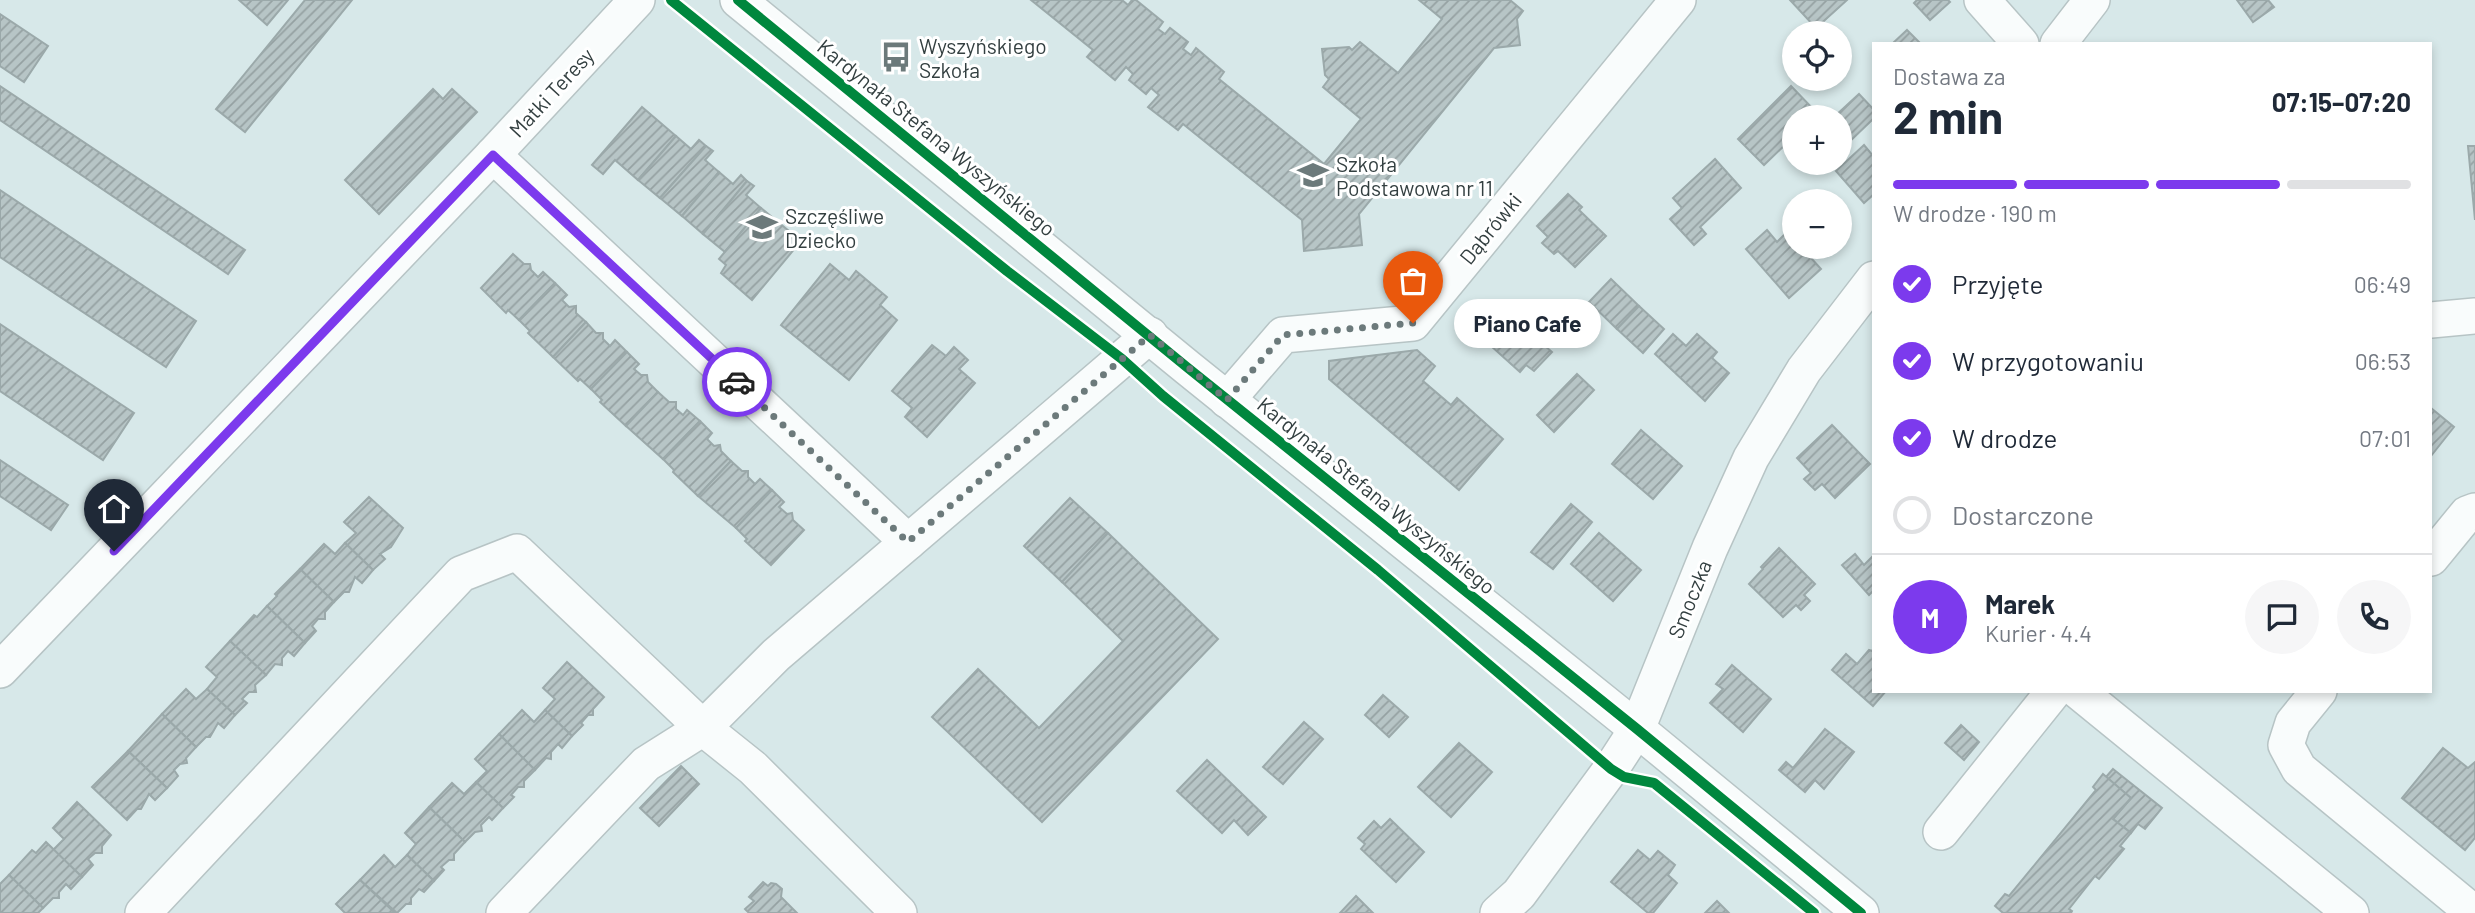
<!DOCTYPE html>
<html lang="pl">
<meta charset="utf-8">
<style>
body{margin:0;font-family:Barlow,sans-serif;background:#f6f6f7;color:#1f2937;height:100vh;display:flex;flex-direction:column;font-size:26px;white-space:nowrap}
*{box-sizing:border-box;margin:0}
p{font-size:23px;color:#747a83}
.icon{flex:none;width:38px;height:38px;fill:none;stroke:currentColor;stroke-width:2;stroke-linecap:round;stroke-linejoin:round}
.map{position:relative;flex:1;overflow:hidden}
.details{position:absolute;left:1872px;top:42px;width:560px;height:651px;display:flex;flex-direction:column;background:#fff;border-radius:0px;box-shadow:0 4px 10px #0003}
.details>*{flex:none}
.tools{position:absolute;left:1782px;top:21px;display:grid;gap:14px}
.tools a{display:grid;place-items:center;width:70px;height:70px;border-radius:50%;background:#fff;box-shadow:0 4px 10px #0003;font-size:35px}
.pin{position:absolute;display:grid;place-items:center;width:60px;height:60px;color:#fff;margin:-72px -30px;border-radius:50% 50% 50% 0;rotate:-45deg;box-shadow:0 0 7px #0007}
.pin .icon{rotate:45deg}
.courier{position:absolute;display:grid;place-items:center;width:70px;height:70px;margin:-35px;border:5px solid #7c3aed;border-radius:50%;background:#fff;color:#222;box-shadow:0 2px 9px #0007}
.bubble{position:absolute;height:49px;border-radius:24px;background:#fff;box-shadow:0 4px 10px #0003;font-size:23px;font-weight:700;line-height:49px;text-align:center}
.overview em{font-style:normal;font-weight:700}
.overview div{display:flex;flex-direction:column-reverse}
.overview{display:flex;align-items:center;justify-content:space-between;height:119px;padding:0 21px}
h1{font-size:46px;font-weight:700;line-height:52px}
.bar{display:grid;grid-template-columns:repeat(4,1fr);gap:10px 7px;align-content:center;height:84px;padding:0 21px}
.bar i{height:9px;border-radius:5px;background:#e0e1e3}
.bar .current{background:#7c3aed}
.bar p{grid-column:span 4}
.line{display:flex;align-items:center;gap:18px;padding:0 21px;border-top:2px solid #e0e1e3}
.line div{flex:1}
.round{display:grid;place-items:center;flex:none;width:74px;height:74px;border-radius:37px;background:#f6f6f7}
ol{padding:0 21px;list-style:none}
li{display:flex;align-items:center;gap:21px;height:77px}
li p{margin-inline-start:auto}
li .icon{padding:7px;border-radius:50%;background:#7c3aed;color:#fff;stroke-width:4}
li:last-child{color:#747a83}
li i{width:38px;height:38px;border:4px solid #e0e1e3;border-radius:50%}
.map>svg:first-child{display:block}
.building{fill:url(#building-hatch);stroke:#9ba9aa;stroke-width:2}
.lines{fill:none;stroke-linecap:round;stroke-linejoin:round}
.minor-casing{stroke:#b7c4c5;stroke-width:38}
.minor{stroke:#f9fcfc;stroke-width:35}
.cycleway-casing{stroke:#fff;stroke-width:15}
.cycleway{stroke:#00873e;stroke-width:10}
.done{stroke:#6c7a7b;stroke-width:7;stroke-dasharray:0 12.6}
.route{stroke:#7c3aed;stroke-width:9}
.labels{text-anchor:middle;dominant-baseline:central;stroke-width:6;stroke-linejoin:round;paint-order:stroke}
.poi-label{font-size:21px;fill:#333f40;stroke:#fff;text-anchor:start}
.street-label{font-size:21px;fill:#333f40;stroke:#fff}
</style>
<div class="map">
<svg width="2475" height="913" viewBox="0 0 2475 913">
<defs>
<pattern id="building-hatch" width="6" height="6" patternUnits="userSpaceOnUse" patternTransform="scale(1.75)"><rect width="6" height="6" fill="#b7c5c6"/><path d="M-1 1l2-2M0 6l6-6M5 7l2-2" fill="none" stroke="#95a1a2"/></pattern>
</defs>
<rect width="100%" height="100%" fill="#d7e8e9"/>
<!-- building -->
<g class="building">
<polygon points="239,0 288,0 267,25"/>
<polygon points="305,0 352,0 245,132 216,109"/>
<polygon points="1031,0 1122,0 1128,5 1132,0 1136,0 1163,22 1158,29 1165,34 1170,28 1188,42 1183,49 1191,55 1196,48 1224,72 1219,79 1324,164 1361,119 1323,87 1329,79 1325,75 1322,49 1349,47 1352,50 1360,42 1398,73 1442,19 1419,0 1510,0 1523,11 1517,19 1520,45 1494,48 1359,214 1362,245 1304,251 1302,220 1183,124 1178,130 1148,107 1159,95 1151,88 1146,94 1129,80 1133,74 1126,67 1115,80 1087,57 1093,50"/>
<polygon points="1790,0 1847,0 1816,28"/>
<polygon points="1917,0 1948,0 1950,2 1930,20 1914,3"/>
<polygon points="2237,0 2268,0 2274,7 2253,22"/>
<polygon points="0,14 48,46 24,82 0,66"/>
<polygon points="1907,30 1921,44 1892,44"/>
<polygon points="0,86 245,250 228,274 0,120"/>
<polygon points="1791,86 1817,113 1813,117 1794,117 1794,146 1789,141 1764,165 1738,139"/>
<polygon points="433,89 443,99 452,89 477,112 379,214 345,180"/>
<polygon points="1859,94 1874,110 1874,118 1846,145 1839,137 1839,117 1834,117"/>
<polygon points="642,107 676,136 638,180 615,160 603,174 592,165"/>
<polygon points="676,136 691,149 699,140 706,146 660,198 638,180"/>
<polygon points="1864,145 1874,157 1874,194 1864,203 1836,171"/>
<polygon points="706,146 713,151 705,160 719,172 682,216 660,198"/>
<polygon points="2468,146 2475,146 2475,220"/>
<polygon points="1715,159 1741,188 1700,227 1706,234 1694,245 1670,219 1682,208 1673,198"/>
<polygon points="719,172 733,184 741,175 747,181 703,234 682,216"/>
<polygon points="747,181 754,186 746,195 761,208 725,252 703,234"/>
<polygon points="0,190 196,321 166,367 0,257"/>
<polygon points="1568,194 1582,207 1579,210 1606,236 1575,267 1558,251 1554,254 1542,243 1548,237 1537,226"/>
<polygon points="761,208 801,241 752,300 721,273 726,265 719,259"/>
<polygon points="1767,230 1777,242 1787,232 1794,239 1794,247 1801,247 1821,269 1789,298 1746,249"/>
<polygon points="513,254 524,264 530,264 531,270 538,277 543,272 555,283 519,320 508,310 506,313 481,288"/>
<polygon points="830,264 849,280 856,271 887,297 880,305 897,320 849,380 781,325"/>
<polygon points="1611,279 1639,306 1617,329 1589,302"/>
<polygon points="555,283 567,295 562,300 569,307 576,306 576,313 586,322 553,357 528,333 530,331 519,320"/>
<polygon points="1639,306 1664,329 1643,353 1617,329"/>
<polygon points="1505,311 1552,352 1534,371 1526,365 1520,372 1481,337"/>
<polygon points="586,322 596,333 603,333 603,339 610,346 615,340 627,352 591,389 580,379 578,381 553,357"/>
<polygon points="0,324 134,413 103,460 0,391"/>
<polygon points="1673,334 1686,346 1697,334 1717,352 1712,358 1729,373 1705,401 1655,354"/>
<polygon points="932,345 946,356 954,347 968,360 959,369 975,383 927,437 905,417 912,408 892,391"/>
<polygon points="1417,350 1435,366 1423,381 1451,405 1457,398 1503,439 1459,490 1329,379 1329,361"/>
<polygon points="627,352 639,364 634,369 641,375 647,375 648,382 658,392 626,426 600,402 602,400 591,389"/>
<polygon points="1577,374 1594,390 1554,432 1537,415"/>
<polygon points="658,392 669,402 676,402 676,409 683,415 687,410 700,421 663,459 626,426"/>
<polygon points="2431,408 2454,427 2431,456"/>
<polygon points="700,421 712,433 707,439 714,446 720,445 721,451 731,461 698,496 673,472 674,470 663,459"/>
<polygon points="1832,425 1870,464 1835,498 1822,484 1815,490 1804,479 1811,473 1797,458"/>
<polygon points="1641,430 1682,466 1653,499 1612,464"/>
<polygon points="0,460 68,505 51,530 0,496"/>
<polygon points="731,461 742,471 748,471 748,477 755,484 760,479 772,490 736,528 698,496"/>
<polygon points="772,490 784,502 779,507 787,514 792,513 793,520 804,530 771,565 745,541 747,539 736,528"/>
<polygon points="369,497 403,528 391,547 380,554 385,559 373,570 345,543 356,533 344,522"/>
<polygon points="1070,498 1108,533 1062,582 1024,546"/>
<polygon points="1571,504 1592,522 1553,569 1531,552"/>
<polygon points="1108,533 1218,639 1042,822 932,717 978,669 1039,728 1123,641 1062,582"/>
<polygon points="1599,533 1641,570 1613,601 1571,564"/>
<polygon points="345,543 373,570 362,583 355,577 349,592 344,592 334,602 300,569 324,544 335,554"/>
<polygon points="1779,548 1815,584 1804,595 1810,601 1801,610 1796,605 1783,617 1749,584 1763,569 1761,567"/>
<polygon points="1855,554 1864,565 1874,555 1874,590 1869,595 1842,565"/>
<polygon points="300,569 334,602 325,612 325,619 318,619 312,626 316,631 305,643 267,606 277,596 275,594"/>
<polygon points="267,606 305,643 294,656 288,651 282,658 282,665 275,664 266,675 230,641 254,615 257,617"/>
<polygon points="230,641 266,675 255,685 256,692 249,692 242,699 247,703 235,715 207,689 217,677 206,667"/>
<polygon points="1874,648 1874,691 1886,691 1873,706 1832,670 1846,654 1857,664 1869,650 1872,651"/>
<polygon points="567,662 604,697 593,709 593,715 588,715 581,723 583,725 572,736 545,710 555,699 543,688"/>
<polygon points="1732,665 1771,699 1743,732 1710,703 1723,689 1716,684"/>
<polygon points="186,689 196,699 207,689 235,715 224,728 218,723 210,737 206,737 196,747 162,714"/>
<polygon points="1383,695 1408,717 1389,737 1365,715"/>
<polygon points="522,710 534,722 545,710 572,736 562,748 558,744 551,752 551,759 546,758 535,770 499,734"/>
<polygon points="162,714 196,747 186,758 187,763 180,764 174,770 178,776 167,788 128,751"/>
<polygon points="1304,722 1323,739 1283,784 1263,767"/>
<polygon points="1961,725 1979,742 1964,760 1945,743"/>
<polygon points="1825,729 1854,752 1824,789 1815,780 1805,792 1779,770 1786,762 1793,768"/>
<polygon points="499,734 535,770 524,781 524,787 518,787 511,795 514,797 503,808 476,782 487,771 475,759"/>
<polygon points="1459,743 1492,772 1451,817 1418,787"/>
<polygon points="2443,748 2468,768 2475,762 2475,838 2465,850 2402,798"/>
<polygon points="128,751 167,788 155,800 149,794 141,809 137,809 127,820 92,787"/>
<polygon points="1207,760 1266,817 1248,835 1234,820 1222,833 1177,791"/>
<polygon points="681,766 699,784 659,826 640,808"/>
<polygon points="2113,769 2162,808 2145,829 2138,824 2131,833 2113,819 2131,798 2106,777"/>
<polygon points="2103,774 2131,798 2113,819 2131,833 2120,846 2124,849 2099,879 2095,876 2069,909 2072,911 2071,913 2003,913 1995,906 2005,894 2009,896 2096,790 2093,787"/>
<polygon points="476,782 503,808 492,820 489,817 481,825 482,831 475,832 465,842 429,807 452,783 464,794"/>
<polygon points="77,802 111,835 102,846 102,853 95,853 88,859 93,865 82,877 53,850 64,839 53,828"/>
<polygon points="429,807 465,842 454,854 454,860 449,860 441,867 444,870 434,881 407,855 416,844 405,833"/>
<polygon points="1390,819 1424,852 1396,882 1361,849 1365,844 1358,838 1374,821 1381,828"/>
<polygon points="46,842 82,877 71,889 66,884 59,892 59,898 53,898 43,908 9,875 32,850 36,853"/>
<polygon points="1638,850 1650,860 1658,851 1675,865 1668,875 1677,883 1653,913 1648,913 1611,882"/>
<polygon points="384,855 395,867 407,855 434,881 424,892 419,889 411,898 411,904 406,904 397,913 360,880"/>
<polygon points="9,875 43,908 38,913 0,913 0,884"/>
<polygon points="360,880 395,913 345,913 336,904"/>
<polygon points="763,882 768,886 771,883 776,884 782,889 781,897 797,913 749,913 745,909 754,901 749,897"/>
<polygon points="1356,896 1373,913 1340,913"/>
<polygon points="1717,901 1729,913 1705,913"/>
</g>
<g class="lines">
<!-- minor casing -->
<g class="minor-casing">
<g id="minor">
<polyline points="738,0 1188,368 1637,729 1861,913"/>
<polyline points="1982,0 2021,44"/>
<polyline points="2058,44 2092,0"/>
<polyline points="493,155 908,542"/>
<polyline points="2431,320 2475,316"/>
<polyline points="1227,400 1283,335 1413,323 1678,0"/>
<polyline points="2431,558 2467,514 2475,511"/>
<polyline points="0,670 493,155 637,0"/>
<polyline points="2078,691 2351,913"/>
<polyline points="2319,691 2293,723 2286,745 2299,769 2474,913"/>
<polyline points="1941,832 2054,691"/>
<polyline points="143,913 461,574 517,552 703,728 753,768 899,913"/>
<polyline points="504,913 646,764 703,728 776,655 1150,335"/>
<polyline points="1498,913 1519,894 1611,769 1637,729 1710,548 1751,458 1804,370 1874,279"/>
</g>
</g>
<!-- minor -->
<use href="#minor" class="minor"/>
<!-- cycleway casing -->
<g class="cycleway-casing">
<g id="cycleway">
<polyline points="671,0 1007,271 1122,359 1163,396 1378,570 1611,769 1624,777 1654,783 1814,913"/>
<polyline points="738,0 1188,368 1637,729 1861,913"/>
</g>
</g>
<!-- cycleway -->
<use href="#cycleway" class="cycleway"/>
</g>
<g class="lines">
<!-- done -->
<polyline class="done" points="737,382 908,542 1150,335 1227,400 1283,335 1413,323"/>
<!-- route -->
<polyline class="route" points="114,551 493,155 737,382"/>
</g>
<!-- icons -->
<defs>
<g id="bus-bare" transform="scale(2.415)"><path d="M-5-6H5V4H4V6H2V4H-2V6H-4V4H-5ZM-3.5-4V0h7V-4ZM-3.5 1.2v1.5H-2V1.2ZM2 1.2v1.5H3.5V1.2Z" fill="#6c7a7b" stroke="#fff" stroke-width="2.5" paint-order="stroke"/></g>
<g id="school-bare" transform="scale(2.415)"><path d="M0-5L7-2L0 1L-7-2ZM-4 1L0 2.5L4 1V4Q0 6-4 4Z" fill="#6c7a7b" stroke="#fff" stroke-width="2.5" paint-order="stroke"/></g>
</defs>
<g fill-rule="evenodd">
<use href="#bus-bare" x="896" y="57"/>
<use href="#school-bare" x="1313" y="175"/>
<use href="#school-bare" x="762" y="227"/>
</g>
<g class="labels">
<!-- poi labels -->
<g class="poi-label">
<text x="919" y="45">Wyszyńskiego<tspan x="919" dy="24">Szkoła</tspan></text>
<text x="1336" y="163">Szkoła<tspan x="1336" dy="24">Podstawowa nr 11</tspan></text>
<text x="785" y="215">Szczęśliwe<tspan x="785" dy="24">Dziecko</tspan></text>
</g>
<!-- street labels -->
<g class="street-label">
<text transform="translate(551 92) rotate(-47)">Matki Teresy</text>
<text transform="translate(937 137) rotate(39)">Kardynała Stefana Wyszyńskiego</text>
<text transform="translate(1490 228) rotate(-51)">Dąbrówki</text>
<text transform="translate(1377 495) rotate(39)">Kardynała Stefana Wyszyńskiego</text>
<text transform="translate(1689 599) rotate(-68)">Smoczka</text>
</g>
</g>
</svg>
<div class="tools">
<a><svg class="icon" aria-label="locate" viewBox="0 0 24 24"><circle cx="12" cy="12" r="6"/><path d="M12 2v4M12 18v4M2 12h4M18 12h4"/></svg></a>
<a>+</a>
<a>−</a>
</div>
<div class="pin" style="left:1413px;top:323px;background:#ea580c"><svg class="icon" aria-label="bag" viewBox="0 0 24 24"><path d="M5 8h14l-1 12H6zM9 8a3 3 0 0 1 6 0"/></svg></div>
<div class="pin" style="left:114px;top:551px;background:#1f2937"><svg class="icon" aria-label="home" viewBox="0 0 24 24"><path d="M3 11l9-7 9 7M6 9v11h12V9"/></svg></div>
<div class="courier" style="left:737px;top:382px"><svg class="icon" aria-label="car" viewBox="0 0 24 24"><path d="M5 17H2v-5l4-1 3-4h7l3 4 3 1v5h-3M9 17h6M6 11h13"/><circle cx="7" cy="17" r="2"/><circle cx="17" cy="17" r="2"/></svg></div>
<div class="bubble" style="left:1454px;top:299px;width:147px">Piano Cafe</div>
<section class="details">
<div class="overview"><div><h1>2 min</h1><p>Dostawa za</p></div><em>07:15–07:20</em></div>
<div class="bar"><i class="current"></i><i class="current"></i><i class="current"></i><i></i><p>W drodze · 190 m</p></div>
<ol>
<li><svg class="icon" aria-label="check" viewBox="0 0 24 24"><path d="M5 12l5 5 9-10"/></svg>Przyjęte<p>06:49</p></li>
<li><svg class="icon" aria-label="check" viewBox="0 0 24 24"><path d="M5 12l5 5 9-10"/></svg>W przygotowaniu<p>06:53</p></li>
<li><svg class="icon" aria-label="check" viewBox="0 0 24 24"><path d="M5 12l5 5 9-10"/></svg>W drodze<p>07:01</p></li>
<li><i></i>Dostarczone</li>
</ol>
<div class="line" style="height:126px"><b class="round" style="background:#7c3aed;color:#fff">M</b><div><b>Marek</b><p>Kurier · 4.4</p></div><a class="round"><svg class="icon" aria-label="chat" viewBox="0 0 24 24"><path d="M4 5h16v11H9l-5 4z"/></svg></a><a class="round"><svg class="icon" aria-label="phone" viewBox="0 0 24 24"><path d="M5 4h4l2 5-3 2q2 4 5 5l2-3 5 2v4C11 20 4 13 5 4z"/></svg></a></div>
</section>
</div>
